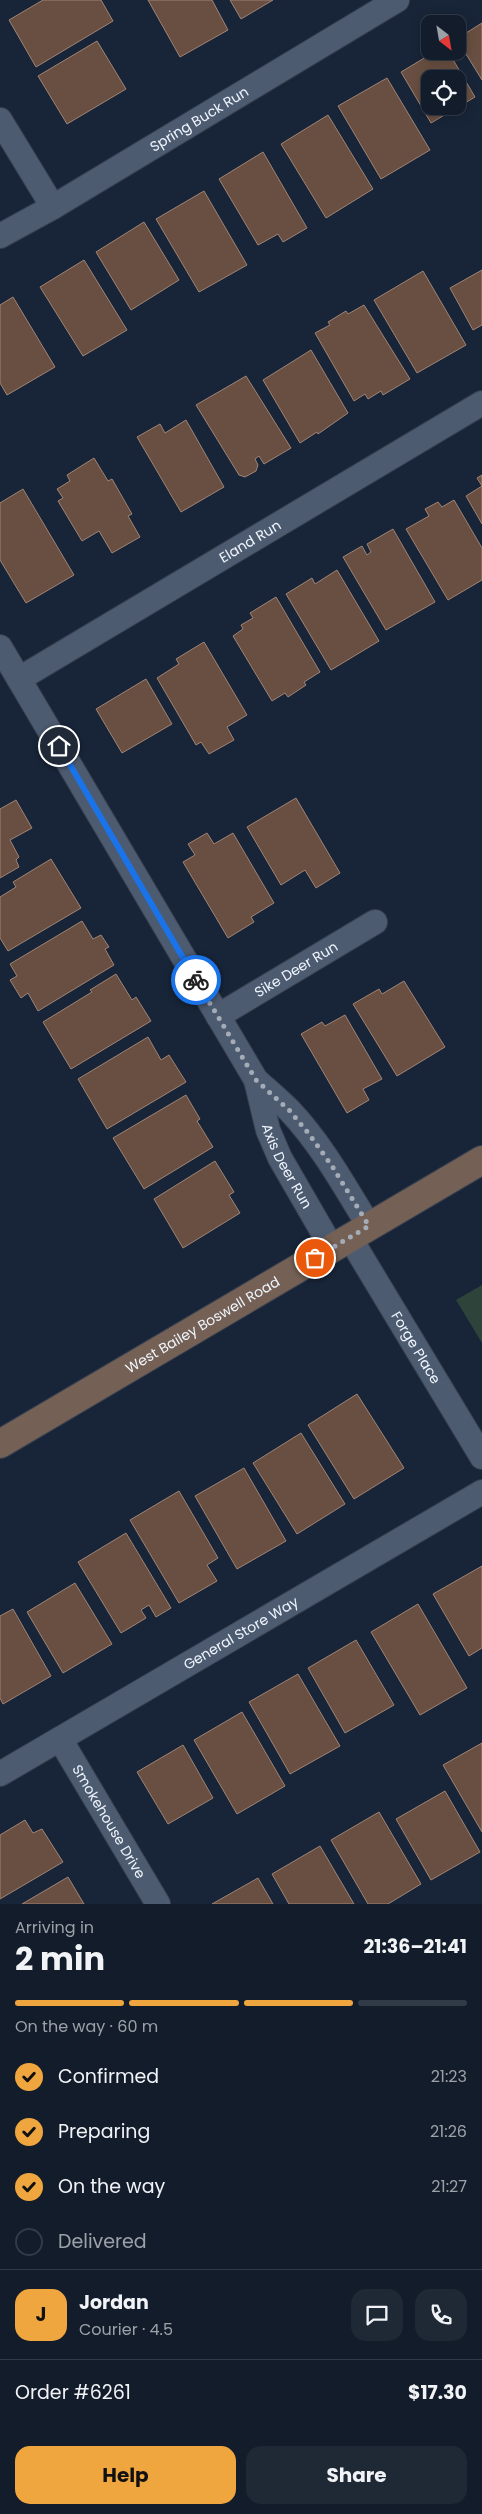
<!DOCTYPE html>
<meta charset="utf-8">
<style>
body{margin:0;font-family:Poppins,sans-serif;background:#1f2936;color:#f1f3f6;height:100vh;display:flex;flex-direction:column;font-size:19px;white-space:nowrap}
*{box-sizing:border-box;margin:0}
p{font-size:16px;color:#9ca1a8}
.icon{flex:none;width:28px;height:28px;fill:none;stroke:currentColor;stroke-width:2;stroke-linecap:round;stroke-linejoin:round}
.map{position:relative;height:1904px;overflow:hidden}
.sheet{display:flex;flex-direction:column;background:#121c2a;flex:1}
.sheet>*{flex:none}
.needle{width:32px;rotate:149deg}
.tools{position:absolute;left:421px;top:15px;display:grid;gap:10px}
.tools a{display:grid;place-items:center;width:45px;height:45px;border-radius:10px;background:#121c2a;box-shadow:0 2px 12px #0003,0 0 0 1px #313a47;font-size:25px}
.pin{position:absolute;display:grid;place-items:center;width:42px;height:42px;color:#fff;margin:-21px;border:2px solid #fff;border-radius:50%;box-shadow:0 1px 5px #0007}
.courier{position:absolute;display:grid;place-items:center;width:50px;height:50px;margin:-25px;border:4px solid #1a73e8;border-radius:50%;background:#fff;color:#222;box-shadow:0 1px 6px #0007}
.headline em{font-style:normal;font-weight:700}
.headline div{display:flex;flex-direction:column-reverse}
.headline{display:flex;align-items:center;justify-content:space-between;height:85px;padding:0 15px}
h1{font-size:32px;font-weight:700;line-height:38px}
.bar{display:grid;grid-template-columns:repeat(4,1fr);gap:8px 5px;align-content:center;height:60px;padding:0 15px}
.bar i{height:6px;border-radius:4px;background:#313a47}
.bar .active{background:#f0a63f}
.bar p{grid-column:span 4}
.line{display:flex;align-items:center;gap:12px;padding:0 15px;border-top:1px solid #313a47}
.line div{flex:1}
.round{display:grid;place-items:center;flex:none;width:52px;height:52px;border-radius:15px;background:#1f2936}
ol{padding:0 15px;list-style:none}
li{display:flex;align-items:center;gap:15px;height:55px}
li p{margin-inline-start:auto}
li .icon{padding:5px;border-radius:50%;background:#f0a63f;color:#111;stroke-width:4}
li:last-child{color:#9ca1a8}
li i{width:28px;height:28px;border:2px solid #313a47;border-radius:50%}
.button{display:flex;gap:10px;margin-top:auto;padding:10px 15px}
.button a{flex:1;height:58px;border-radius:15px;background:#f0a63f;color:#111;font-size:20px;font-weight:700;line-height:58px;text-align:center}
.button a+a{background:#1f2936;color:#f1f3f6}
.map>svg:first-child{display:block}
.green{fill:#2e4339}
.building{fill:#684f41;stroke:#a08475;fill-rule:evenodd}
.lines{fill:none;stroke-linecap:round;stroke-linejoin:round}
.minor-casing{stroke:#384050;stroke-width:26}
.secondary-casing{stroke:#384050;stroke-width:30}
.minor{stroke:#4d5b71;stroke-width:24}
.secondary{stroke:#746054;stroke-width:28}
.done{stroke:#a4acb8;stroke-width:5;stroke-dasharray:0 9}
.route{stroke:#1a73e8;stroke-width:6}
.labels{text-anchor:middle;dominant-baseline:central;stroke-width:4.5;stroke-linejoin:round;paint-order:stroke}
.street-label{font-size:14px;fill:#eff5fd;stroke:#182538}
</style>
<div class="map">
<svg width="482" height="1904" viewBox="0 0 482 1904">
<rect width="100%" height="100%" fill="#182538"/>
<!-- green -->
<polygon class="green" points="482,1285 482,1343 456,1300"/>
<!-- building -->
<g class="building">
<polygon points="43,0 101,0 113,21 36,67 9,20"/>
<polygon points="148,0 212,0 228,30 180,57"/>
<polygon points="230,0 273,0 241,19"/>
<polygon points="482,23 482,80 458,41 458,38"/>
<polygon points="97,41 126,89 67,124 38,76"/>
<path d="M436,51H448L475,97L431,123L401,72ZM430,79H458V106H430Z"/>
<polygon points="387,78 430,150 381,179 338,106"/>
<polygon points="328,115 373,189 326,218 281,144"/>
<polygon points="263,152 307,228 283,242 278,234 258,245 219,179"/>
<polygon points="204,191 247,265 199,292 156,219"/>
<polygon points="144,222 179,280 131,310 96,252"/>
<polygon points="84,260 127,330 83,356 40,287"/>
<polygon points="482,270 482,325 473,330 450,288"/>
<polygon points="423,271 466,345 417,373 374,300"/>
<polygon points="13,297 55,367 7,395 0,383 0,305"/>
<polygon points="364,305 410,379 383,395 381,391 368,399 365,394 354,401 315,333 330,325 328,322 346,311 348,314"/>
<polygon points="311,350 348,413 318,434 317,432 300,443 263,380"/>
<polygon points="246,376 291,448 264,464 259,456 255,459 258,465 256,471 245,477 239,475 196,405"/>
<polygon points="186,420 224,487 181,512 137,437 160,424 165,433"/>
<polygon points="94,458 108,481 112,479 132,514 128,516 140,537 112,553 99,531 82,541 58,501 63,498 57,489 70,481 67,475"/>
<polygon points="482,475 482,524 466,496 482,486 477,478"/>
<polygon points="23,489 74,575 26,603 0,560 0,503"/>
<polygon points="454,500 482,548 482,580 448,600 406,529 429,516 425,509 438,502 442,507"/>
<polygon points="393,529 435,602 386,630 343,557 362,546 367,555 371,552 367,544"/>
<polygon points="337,570 379,641 331,670 286,594 312,578 315,584"/>
<polygon points="276,597 320,672 304,682 306,685 288,697 285,693 272,701 233,636 243,629 241,625 253,618 250,613"/>
<polygon points="204,642 247,715 227,727 234,740 209,754 201,742 196,745 157,678 179,664 176,659"/>
<polygon points="146,679 172,724 122,753 96,709"/>
<polygon points="296,798 340,873 316,888 305,870 281,885 247,827"/>
<polygon points="16,800 32,828 10,840 19,857 16,860 19,867 0,878 0,809"/>
<polygon points="207,833 214,844 233,833 274,903 251,917 254,922 228,938 183,862 195,855 188,844"/>
<polygon points="51,859 81,908 8,951 0,938 0,897 16,887 13,882"/>
<polygon points="82,921 93,939 101,935 109,947 105,949 114,965 38,1011 28,993 21,998 10,980 17,976 10,964"/>
<polygon points="116,974 132,1000 136,997 151,1021 71,1069 43,1022 92,992 90,990"/>
<polygon points="404,981 445,1047 397,1076 353,1004 379,989 382,994"/>
<polygon points="345,1015 382,1079 363,1089 369,1100 347,1113 301,1034 322,1022 325,1026"/>
<polygon points="148,1037 161,1060 169,1055 186,1082 107,1129 78,1079"/>
<polygon points="186,1095 200,1119 197,1121 213,1147 144,1189 113,1138"/>
<polygon points="215,1161 234,1192 229,1195 240,1213 183,1248 154,1199"/>
<polygon points="357,1394 404,1468 354,1499 308,1425"/>
<polygon points="301,1433 345,1504 297,1534 253,1463"/>
<polygon points="244,1468 286,1541 237,1569 195,1496"/>
<polygon points="179,1491 218,1558 207,1565 217,1581 179,1603 130,1520"/>
<polygon points="126,1533 171,1608 156,1617 149,1605 141,1610 146,1618 121,1633 78,1562"/>
<polygon points="482,1566 482,1648 469,1656 433,1594"/>
<polygon points="75,1583 112,1644 63,1673 27,1612"/>
<polygon points="418,1604 467,1688 420,1715 371,1632"/>
<polygon points="13,1609 51,1676 3,1704 0,1698 0,1616"/>
<polygon points="356,1640 394,1705 345,1733 308,1668"/>
<polygon points="298,1674 340,1746 290,1774 249,1702"/>
<polygon points="242,1712 285,1786 237,1814 194,1740"/>
<polygon points="482,1743 482,1832 443,1765"/>
<polygon points="183,1745 213,1798 168,1824 137,1772"/>
<polygon points="445,1791 480,1852 431,1880 396,1819"/>
<polygon points="379,1812 421,1884 388,1904 368,1904 331,1840"/>
<polygon points="25,1820 33,1833 42,1829 63,1862 0,1899 0,1835"/>
<polygon points="320,1846 354,1904 289,1904 272,1874"/>
<polygon points="68,1877 84,1904 22,1904"/>
<polygon points="258,1878 273,1904 212,1904"/>
</g>
<g class="lines">
<!-- minor casing -->
<g class="minor-casing">
<g id="minor">
<polyline points="0,120 53,207"/>
<path id="s1" d="M0,236L53,207L397,0"/>
<path d="M0,647L256,1080C267,1090 279,1100 290,1111C322,1145 345,1187 369,1226"/>
<path id="s2" d="M19,679L482,403"/>
<path id="s3" d="M218,1016L375,922"/>
<path id="s4" d="M256,1080L268,1130L280,1158L332,1248"/>
<path id="s5" d="M350,1238L482,1457"/>
<path id="s6" d="M60,1739L158,1904"/>
<path id="s7" d="M0,1774L482,1492"/>
</g>
</g>
<!-- secondary casing -->
<g class="secondary-casing">
<g id="secondary">
<path id="s8" d="M0,1444L482,1160"/>
</g>
</g>
<!-- minor -->
<use href="#minor" class="minor"/>
<!-- secondary -->
<use href="#secondary" class="secondary"/>
</g>
<g class="lines">
<!-- done -->
<polyline class="done" points="196,980 256,1080 290,1111 309,1134 332,1166 369,1226 315,1258"/>
<!-- route -->
<polyline class="route" points="59,746 196,980"/>
</g>
<g class="labels">
<!-- street labels -->
<g class="street-label">
<text stroke="none"><textPath href="#s1" startOffset="231">Spring Buck Run</textPath></text>
<text stroke="none"><textPath href="#s2" startOffset="269">Eland Run</textPath></text>
<text stroke="none"><textPath href="#s3" startOffset="91">Sike Deer Run</textPath></text>
<text stroke="none"><textPath href="#s4" startOffset="92">Axis Deer Run</textPath></text>
<text stroke="none"><textPath href="#s8" startOffset="235">West Bailey Boswell Road</textPath></text>
<text stroke="none"><textPath href="#s5" startOffset="128">Forge Place</textPath></text>
<text stroke="none"><textPath href="#s7" startOffset="279">General Store Way</textPath></text>
<text stroke="none"><textPath href="#s6" startOffset="96">Smokehouse Drive</textPath></text>
</g>
</g>
</svg>
<div class="tools">
<a><svg class="needle" viewBox="-14 -14 28 28"><path d="M0-13l5 13h-10z" fill="#e53935"/><path d="M0 13l5-13h-10z" fill="#9ca1a8"/></svg></a>
<a><svg class="icon" aria-label="locate" viewBox="0 0 24 24"><circle cx="12" cy="12" r="6"/><path d="M12 2v4M12 18v4M2 12h4M18 12h4"/></svg></a>
</div>
<div class="pin" style="left:315px;top:1258px;background:#ea580c"><svg class="icon" aria-label="bag" viewBox="0 0 24 24"><path d="M5 8h14l-1 12H6zM9 8a3 3 0 0 1 6 0"/></svg></div>
<div class="pin" style="left:59px;top:746px;background:#1f2937"><svg class="icon" aria-label="home" viewBox="0 0 24 24"><path d="M3 11l9-7 9 7M6 9v11h12V9"/></svg></div>
<div class="courier" style="left:196px;top:980px"><svg class="icon" aria-label="bike" viewBox="0 0 24 24"><circle cx="6" cy="16" r="4"/><circle cx="18" cy="16" r="4"/><path d="M6 16l4-8h5l3 8M10 8l3 8H6M13 5h3"/></svg></div>
</div>
<section class="sheet">
<div class="headline"><div><h1>2 min</h1><p>Arriving in</p></div><em>21:36–21:41</em></div>
<div class="bar"><i class="active"></i><i class="active"></i><i class="active"></i><i></i><p>On the way · 60 m</p></div>
<ol>
<li><svg class="icon" aria-label="check" viewBox="0 0 24 24"><path d="M5 12l5 5 9-10"/></svg>Confirmed<p>21:23</p></li>
<li><svg class="icon" aria-label="check" viewBox="0 0 24 24"><path d="M5 12l5 5 9-10"/></svg>Preparing<p>21:26</p></li>
<li><svg class="icon" aria-label="check" viewBox="0 0 24 24"><path d="M5 12l5 5 9-10"/></svg>On the way<p>21:27</p></li>
<li><i></i>Delivered</li>
</ol>
<div class="line" style="height:90px"><b class="round" style="background:#f0a63f;color:#111">J</b><div><b>Jordan</b><p>Courier · 4.5</p></div><a class="round"><svg class="icon" aria-label="chat" viewBox="0 0 24 24"><path d="M4 5h16v11H9l-5 4z"/></svg></a><a class="round"><svg class="icon" aria-label="phone" viewBox="0 0 24 24"><path d="M5 4h4l2 5-3 2q2 4 5 5l2-3 5 2v4C11 20 4 13 5 4z"/></svg></a></div>
<div class="line" style="height:65px"><div>Order #6261</div><b>$17.30</b></div>
<div class="button"><a>Help</a><a>Share</a></div>
</section>
